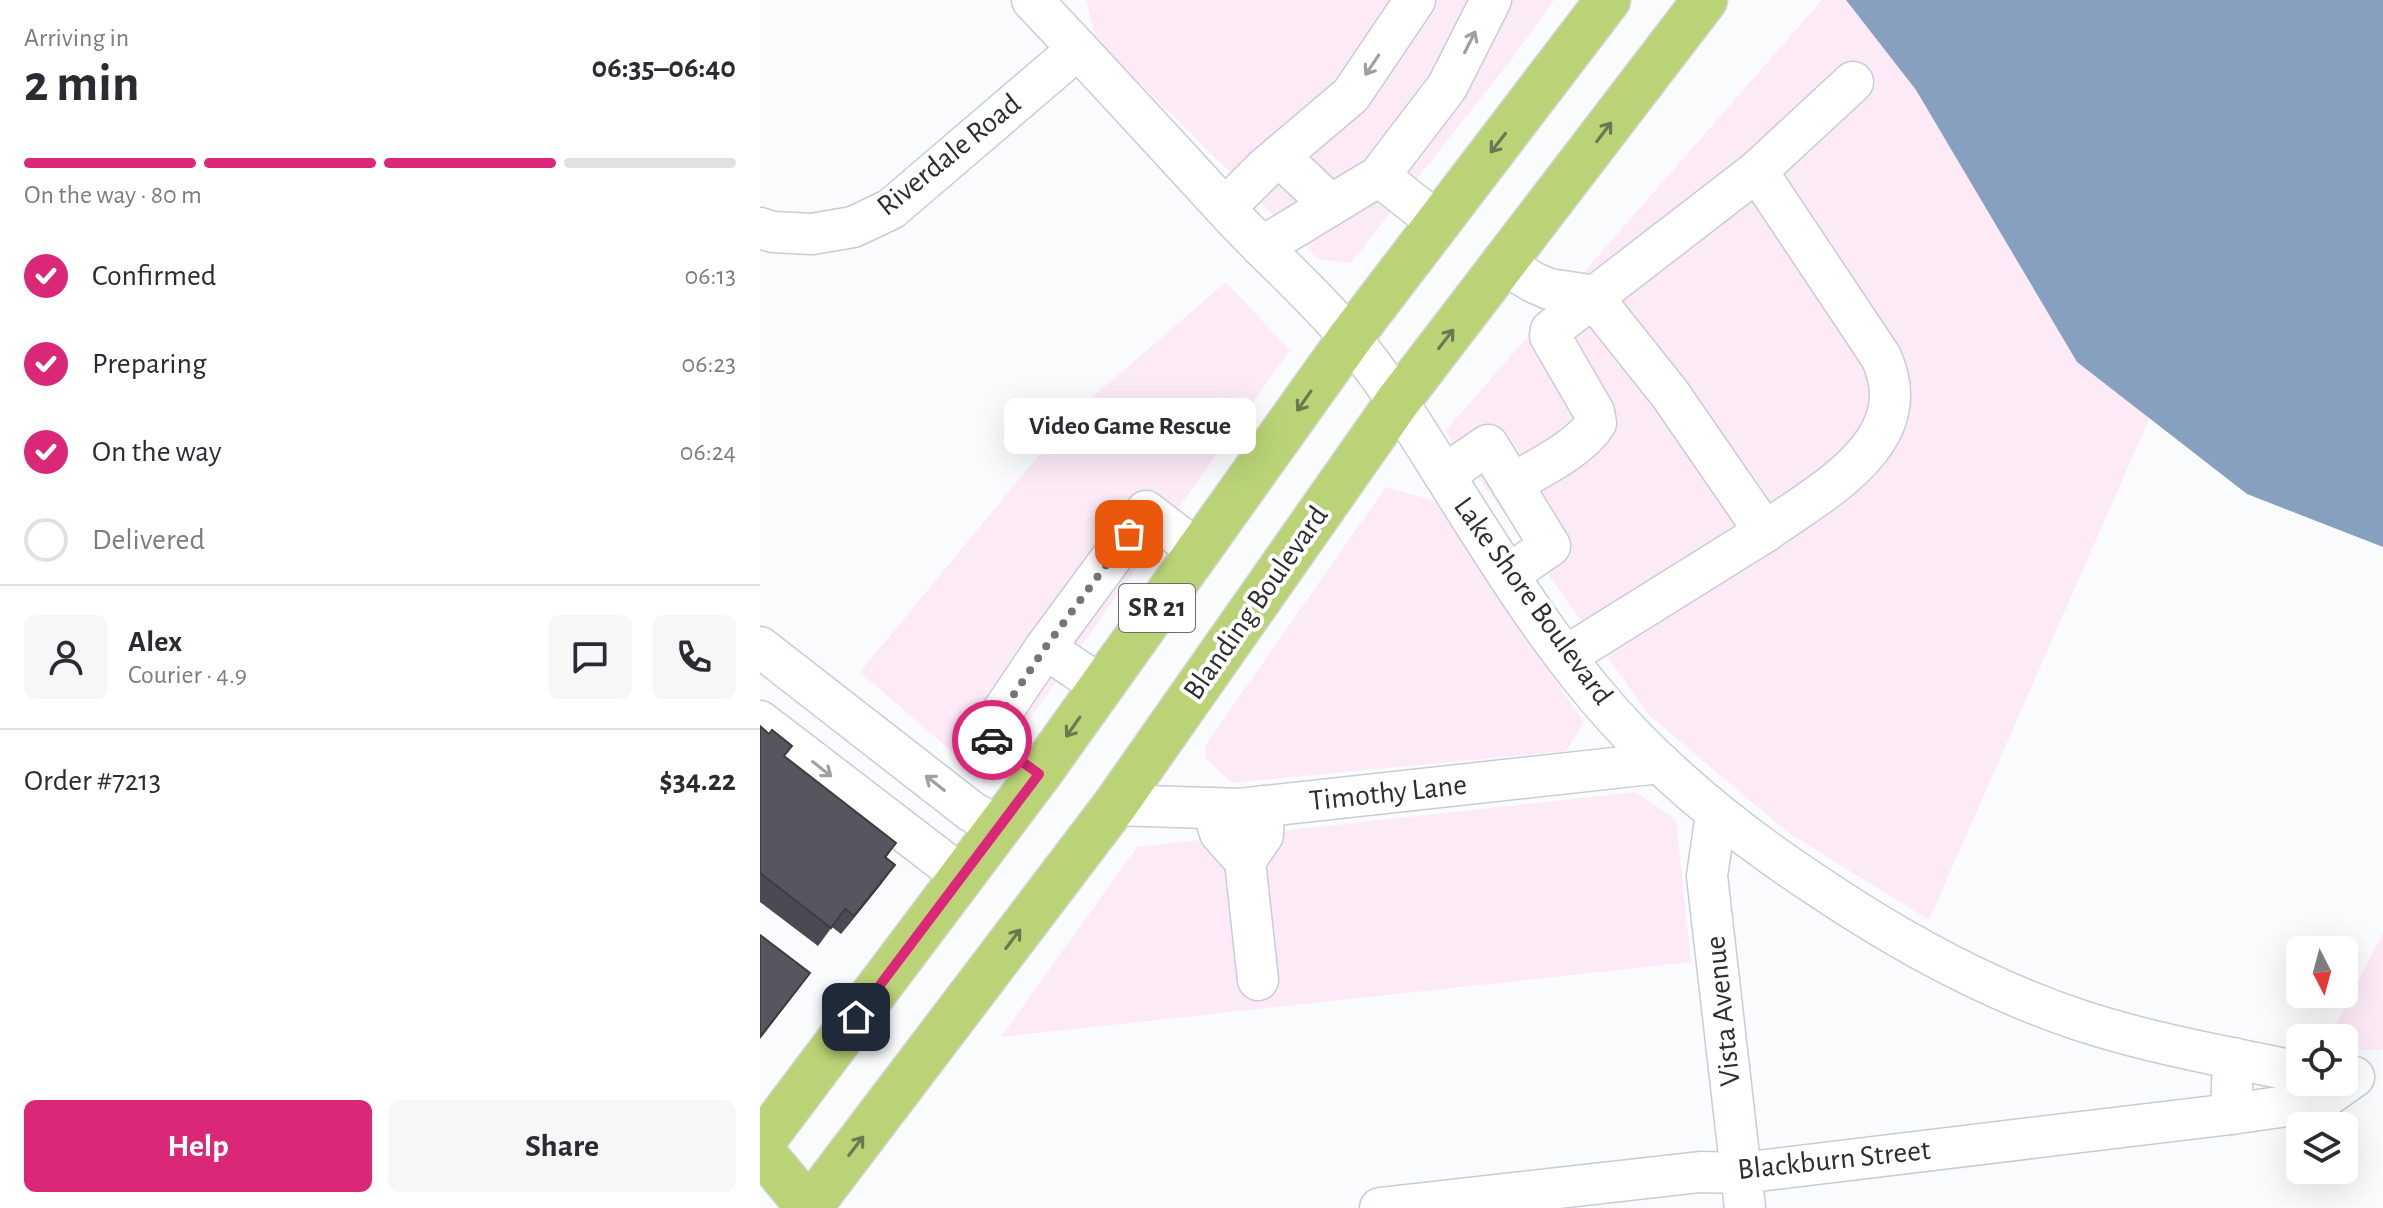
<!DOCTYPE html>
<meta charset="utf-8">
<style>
body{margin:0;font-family:"Alegreya Sans",sans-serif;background:#f7f7f7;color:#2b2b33;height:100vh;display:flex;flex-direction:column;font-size:30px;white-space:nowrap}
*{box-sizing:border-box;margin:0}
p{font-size:26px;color:#7c7c81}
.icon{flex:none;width:44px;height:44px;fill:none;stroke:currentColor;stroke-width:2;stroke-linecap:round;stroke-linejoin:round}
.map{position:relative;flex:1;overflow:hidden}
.sheet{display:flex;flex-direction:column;background:#fff;width:760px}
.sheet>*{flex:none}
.needle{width:52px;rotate:174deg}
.buttons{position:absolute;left:1526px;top:936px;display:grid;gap:16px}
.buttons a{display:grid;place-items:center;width:72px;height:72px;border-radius:12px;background:#fff;box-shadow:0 8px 32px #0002;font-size:40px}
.pin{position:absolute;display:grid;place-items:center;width:68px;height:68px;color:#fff;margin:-34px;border-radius:16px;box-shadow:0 4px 12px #0006}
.courier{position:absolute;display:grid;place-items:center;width:80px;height:80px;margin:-40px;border:6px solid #db2777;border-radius:50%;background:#fff;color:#222;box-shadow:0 2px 10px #0007}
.bubble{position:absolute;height:56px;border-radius:12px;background:#fff;box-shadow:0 8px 32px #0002;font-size:26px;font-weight:700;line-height:56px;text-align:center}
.summary em{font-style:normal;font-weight:700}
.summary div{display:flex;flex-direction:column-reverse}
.summary{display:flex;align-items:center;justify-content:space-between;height:136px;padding:0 24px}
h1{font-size:52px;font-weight:700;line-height:60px}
.bar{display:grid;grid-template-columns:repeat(4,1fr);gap:12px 8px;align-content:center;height:96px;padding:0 24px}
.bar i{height:10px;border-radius:6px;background:#e1e1e2}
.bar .on{background:#db2777}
.bar p{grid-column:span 4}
.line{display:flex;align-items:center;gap:20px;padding:0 24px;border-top:2px solid #e1e1e2}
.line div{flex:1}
.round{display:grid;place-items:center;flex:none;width:84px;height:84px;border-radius:12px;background:#f7f7f7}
ol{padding:0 24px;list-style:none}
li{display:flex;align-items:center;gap:24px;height:88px}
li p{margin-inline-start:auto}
li .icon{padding:8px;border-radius:50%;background:#db2777;color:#fff;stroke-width:4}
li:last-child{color:#7c7c81}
li i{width:44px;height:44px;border:4px solid #e1e1e2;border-radius:50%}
.primary-button{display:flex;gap:16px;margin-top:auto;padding:16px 24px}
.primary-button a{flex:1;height:92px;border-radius:12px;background:#db2777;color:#fff;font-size:32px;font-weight:700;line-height:92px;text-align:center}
.primary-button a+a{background:#f7f7f7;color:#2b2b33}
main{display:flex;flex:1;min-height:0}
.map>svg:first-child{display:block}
.commercial{fill:#fcebf7}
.water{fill:#88a0c0}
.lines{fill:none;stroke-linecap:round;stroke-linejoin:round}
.minor-casing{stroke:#c7ccd7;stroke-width:43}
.major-casing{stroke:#d5d5d6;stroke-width:47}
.minor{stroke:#fff;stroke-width:40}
.major{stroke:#b9d376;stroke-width:44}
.wall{fill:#4d4952}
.shaded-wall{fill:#3e3c42}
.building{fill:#59555f;stroke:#3e3c42;stroke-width:2}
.oneway{stroke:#a0a0a2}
.oneway2{stroke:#6b7850}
.done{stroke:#737578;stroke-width:8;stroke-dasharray:0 14.4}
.route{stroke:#db2777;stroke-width:10}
.labels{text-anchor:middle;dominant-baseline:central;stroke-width:8;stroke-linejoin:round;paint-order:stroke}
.shield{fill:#fff;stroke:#6b6c6f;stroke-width:2}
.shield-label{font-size:28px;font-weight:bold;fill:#2b2d31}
.street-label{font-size:30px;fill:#2b2d31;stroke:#fff}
</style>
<main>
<section class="sheet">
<div class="summary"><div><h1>2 min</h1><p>Arriving in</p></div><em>06:35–06:40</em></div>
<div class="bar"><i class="on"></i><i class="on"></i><i class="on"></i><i></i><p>On the way · 80 m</p></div>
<ol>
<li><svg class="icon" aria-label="check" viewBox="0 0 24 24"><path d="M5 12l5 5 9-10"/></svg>Confirmed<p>06:13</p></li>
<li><svg class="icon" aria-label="check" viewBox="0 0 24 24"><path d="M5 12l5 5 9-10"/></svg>Preparing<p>06:23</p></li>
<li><svg class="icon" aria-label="check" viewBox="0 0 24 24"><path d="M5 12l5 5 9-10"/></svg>On the way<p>06:24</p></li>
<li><i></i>Delivered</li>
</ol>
<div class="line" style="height:144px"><a class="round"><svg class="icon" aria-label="person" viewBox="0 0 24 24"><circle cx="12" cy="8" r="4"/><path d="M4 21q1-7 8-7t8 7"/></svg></a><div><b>Alex</b><p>Courier · 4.9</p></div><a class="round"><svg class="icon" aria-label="chat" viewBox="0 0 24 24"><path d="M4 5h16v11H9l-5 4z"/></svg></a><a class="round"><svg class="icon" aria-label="phone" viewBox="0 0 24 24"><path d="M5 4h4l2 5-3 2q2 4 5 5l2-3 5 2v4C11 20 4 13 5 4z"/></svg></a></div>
<div class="line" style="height:104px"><div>Order #7213</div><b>$34.22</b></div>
<div class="primary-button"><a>Help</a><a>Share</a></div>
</section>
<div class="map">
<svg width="1623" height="1208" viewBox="0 0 1623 1208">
<rect width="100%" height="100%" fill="#fafbfd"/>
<!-- commercial -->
<g class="commercial">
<polygon points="326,0 794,0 754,56 591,263 558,259 336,40"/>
<polygon points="1062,0 1086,0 1156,90 1317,362 1390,417 1169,920 1027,832 889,715 685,431"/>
<polygon points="466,282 530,350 226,781 100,672 313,414"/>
<polygon points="626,487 675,501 824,723 806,751 472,783 445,757 446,744"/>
<polygon points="876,792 916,820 931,962 241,1037 377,847"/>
<polygon points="1623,933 1623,1050 1584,1050 1584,1038 1569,1038"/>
</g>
<!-- water -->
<polygon class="water" points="1086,0 1623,0 1623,547 1487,494 1317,362 1156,90"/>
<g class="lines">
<!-- minor casing -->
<g class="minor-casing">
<g id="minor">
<path d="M272,0C339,71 405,143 471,215C510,257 554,295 591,339C628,383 657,432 688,481C732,551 776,622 829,687C894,767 976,833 1062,889C1144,944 1228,990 1322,1021C1393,1044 1467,1057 1540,1072"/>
<polyline points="519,156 570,204"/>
<polyline points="997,171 1093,82"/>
<polyline points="619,176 677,222"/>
<polyline points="465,208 505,168 591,95 655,0"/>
<polyline points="0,228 13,232 52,234 93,227 131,209 318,49"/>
<polyline points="502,247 619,176 687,87 731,0"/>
<polyline points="744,264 773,282 789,289 823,294 839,305 910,394 1005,532 806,656"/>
<polyline points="684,475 728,445 752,484"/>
<path d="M748,575L790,546L752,484C777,469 821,448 836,423L834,412L790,336L791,330L997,171L1121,357C1160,442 1062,491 1005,532"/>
<polyline points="0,647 212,812 239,827"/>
<polyline points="285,648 341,686"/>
<polyline points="0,721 202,876"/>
<polyline points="279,774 226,736 285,648 386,511 438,551"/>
<polyline points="355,805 479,809 900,763"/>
<polyline points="452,808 460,833 485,861 503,835 504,806"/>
<polyline points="956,814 947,876 985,1208"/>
<polyline points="485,861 498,980"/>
<polyline points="1471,1114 1560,1101 1594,1077"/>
<polyline points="620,1208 940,1172 981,1173 1471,1114 1473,1058"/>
</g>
</g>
<!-- major casing -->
<g class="major-casing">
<g id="major">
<polyline points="0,1145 279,774 590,338 848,0"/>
<polyline points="0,1149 49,1208"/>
<polyline points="49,1208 355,805 638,401 945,0"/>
</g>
</g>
<!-- minor -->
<use href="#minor" class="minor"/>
<!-- major -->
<use href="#major" class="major"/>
</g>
<!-- wall -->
<polygon class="wall" points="0,726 25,757 136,843 126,858 122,883 81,934 72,927 58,946 0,902"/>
<!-- shaded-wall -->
<g class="shaded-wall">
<polygon points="135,865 122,883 81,934 94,916"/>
<polygon points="50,973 37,991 0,1039 0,1037"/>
</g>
<!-- building -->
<g class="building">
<polygon points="0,726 9,734 12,730 32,746 24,756 136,843 125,857 135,865 94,916 85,909 71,928 0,873"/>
<polygon points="0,935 50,973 0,1037"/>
</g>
<!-- one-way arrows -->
<defs><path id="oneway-shaft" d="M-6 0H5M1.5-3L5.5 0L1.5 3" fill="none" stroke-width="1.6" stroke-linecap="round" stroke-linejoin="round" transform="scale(2)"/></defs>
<g class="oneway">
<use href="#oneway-shaft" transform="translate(710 42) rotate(-63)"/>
<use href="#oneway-shaft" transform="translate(612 65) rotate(124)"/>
<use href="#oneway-shaft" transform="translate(62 769) rotate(38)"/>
<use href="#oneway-shaft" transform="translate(175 783) rotate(-142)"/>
</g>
<g class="oneway2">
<use href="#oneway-shaft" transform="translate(844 132) rotate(-53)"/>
<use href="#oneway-shaft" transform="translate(738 143) rotate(128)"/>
<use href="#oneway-shaft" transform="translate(686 339) rotate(-52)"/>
<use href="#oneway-shaft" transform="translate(544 401) rotate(125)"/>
<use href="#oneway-shaft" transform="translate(313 727) rotate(125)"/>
<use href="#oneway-shaft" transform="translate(253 939) rotate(-53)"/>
<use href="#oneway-shaft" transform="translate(96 1146) rotate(-53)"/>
</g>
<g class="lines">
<!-- done -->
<polyline class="done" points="232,740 226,736 285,648 369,534"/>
<!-- route -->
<polyline class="route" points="96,1017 279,774 232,740"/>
</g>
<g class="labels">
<!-- shield labels -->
<rect class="shield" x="359" y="584" width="76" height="48" rx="6"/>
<g class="shield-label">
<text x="397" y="608">SR 21</text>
</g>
<!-- street labels -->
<g class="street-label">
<text transform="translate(189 155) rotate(-39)">Riverdale Road</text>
<text transform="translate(773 601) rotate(54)">Lake Shore Boulevard</text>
<text transform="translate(496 603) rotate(-55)">Blanding Boulevard</text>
<text transform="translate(628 793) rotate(-6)">Timothy Lane</text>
<text transform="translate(963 1011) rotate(-96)">Vista Avenue</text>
<text transform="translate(1074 1160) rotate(-6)">Blackburn Street</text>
</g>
</g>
</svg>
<div class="buttons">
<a><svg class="needle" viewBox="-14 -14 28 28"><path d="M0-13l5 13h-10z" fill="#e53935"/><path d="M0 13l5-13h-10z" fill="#7c7c81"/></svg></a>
<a><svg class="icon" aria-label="locate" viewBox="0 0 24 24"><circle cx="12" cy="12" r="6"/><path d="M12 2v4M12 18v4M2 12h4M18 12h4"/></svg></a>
<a><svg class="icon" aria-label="layers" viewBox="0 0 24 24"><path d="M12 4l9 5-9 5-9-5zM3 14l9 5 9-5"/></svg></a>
</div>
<div class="pin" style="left:369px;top:534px;background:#ea580c"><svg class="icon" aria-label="bag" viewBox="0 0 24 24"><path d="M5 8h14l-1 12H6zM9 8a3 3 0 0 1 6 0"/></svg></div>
<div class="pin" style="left:96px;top:1017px;background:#1f2937"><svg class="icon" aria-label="home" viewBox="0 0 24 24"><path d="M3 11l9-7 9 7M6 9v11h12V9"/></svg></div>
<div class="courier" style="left:232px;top:740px"><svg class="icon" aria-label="car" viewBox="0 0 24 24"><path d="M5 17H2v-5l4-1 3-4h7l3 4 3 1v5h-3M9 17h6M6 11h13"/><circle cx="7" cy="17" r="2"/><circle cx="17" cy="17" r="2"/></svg></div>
<div class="bubble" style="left:244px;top:398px;width:252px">Video Game Rescue</div>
</div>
</main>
